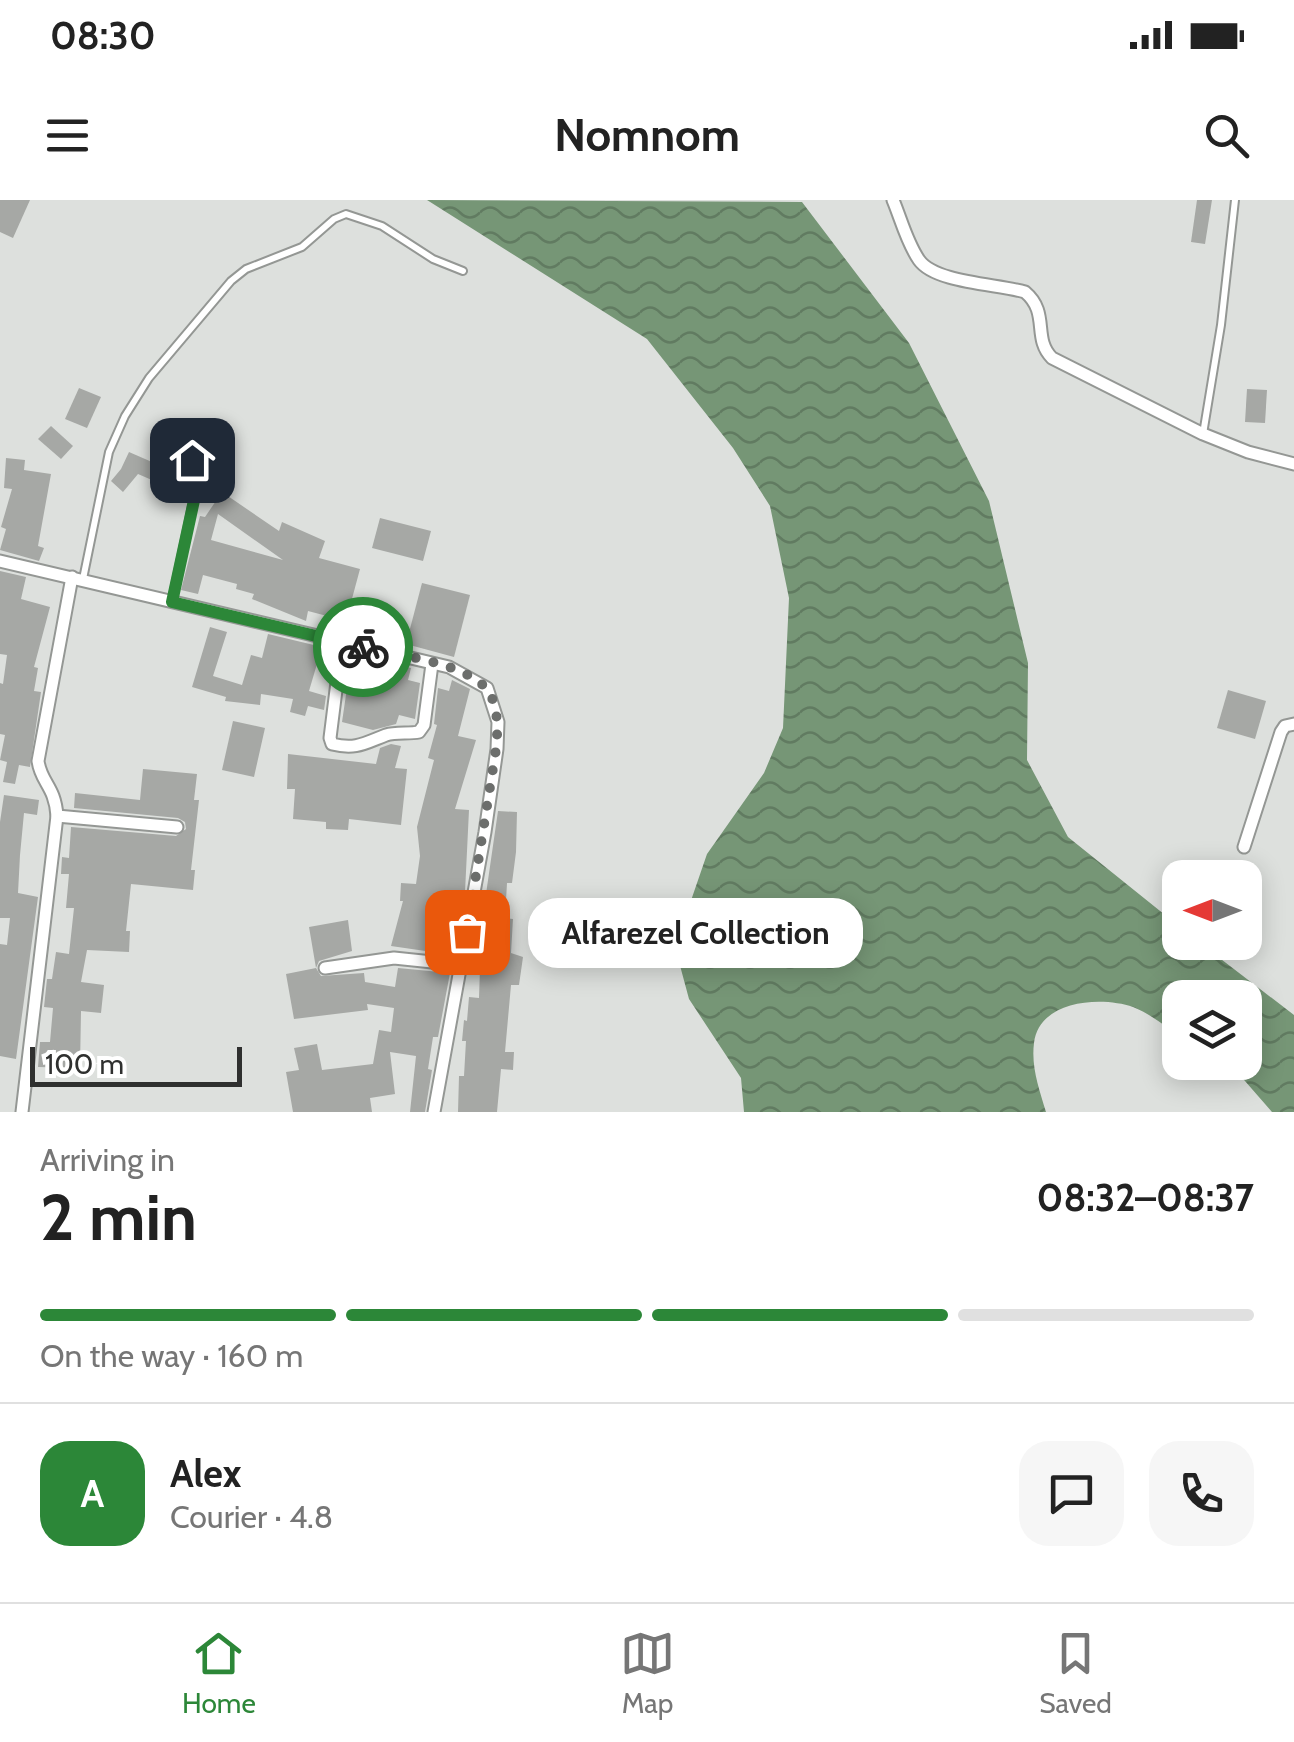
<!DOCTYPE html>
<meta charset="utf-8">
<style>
body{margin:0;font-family:Cabin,sans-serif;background:#f6f6f6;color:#222;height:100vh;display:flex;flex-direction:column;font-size:38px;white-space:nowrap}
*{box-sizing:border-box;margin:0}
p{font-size:32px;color:#767676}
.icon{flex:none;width:55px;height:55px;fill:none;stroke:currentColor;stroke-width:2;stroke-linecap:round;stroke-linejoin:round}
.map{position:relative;height:912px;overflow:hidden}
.details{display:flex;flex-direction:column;background:#fff;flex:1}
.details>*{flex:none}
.needle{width:65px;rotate:270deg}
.fabs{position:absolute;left:1162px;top:660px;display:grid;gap:20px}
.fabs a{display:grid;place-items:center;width:100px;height:100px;border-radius:20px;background:#fff;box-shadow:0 5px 25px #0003;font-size:50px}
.scale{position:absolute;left:30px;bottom:25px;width:212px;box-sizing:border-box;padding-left:10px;border:5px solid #2f302f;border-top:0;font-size:28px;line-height:35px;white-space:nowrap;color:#2f302f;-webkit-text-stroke:8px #fff;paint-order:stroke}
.pin{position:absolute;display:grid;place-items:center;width:85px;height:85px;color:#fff;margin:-42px;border-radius:20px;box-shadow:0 5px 15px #0006}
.courier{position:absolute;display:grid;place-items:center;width:100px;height:100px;margin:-50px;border:8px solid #2c8738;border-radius:50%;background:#fff;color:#222;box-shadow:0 2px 12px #0007}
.bubble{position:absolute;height:70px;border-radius:30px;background:#fff;box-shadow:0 5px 25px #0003;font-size:32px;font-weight:700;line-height:70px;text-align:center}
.overview em{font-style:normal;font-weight:700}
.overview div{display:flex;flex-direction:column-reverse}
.overview{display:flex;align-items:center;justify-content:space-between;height:170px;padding:0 40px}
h1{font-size:65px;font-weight:700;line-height:75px}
.bar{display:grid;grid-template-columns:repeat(4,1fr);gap:15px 10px;align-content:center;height:120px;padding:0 40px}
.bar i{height:12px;border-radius:8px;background:#e0e0e0}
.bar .on{background:#2c8738}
.bar p{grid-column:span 4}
.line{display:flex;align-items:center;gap:25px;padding:0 40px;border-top:2px solid #e0e0e0}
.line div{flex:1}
.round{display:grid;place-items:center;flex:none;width:105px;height:105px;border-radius:30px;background:#f6f6f6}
.status{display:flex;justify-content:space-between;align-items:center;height:70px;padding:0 50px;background:#fff;direction:ltr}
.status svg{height:28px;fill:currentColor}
header{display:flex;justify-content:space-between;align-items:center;height:130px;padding:0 40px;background:#fff;font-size:45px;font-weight:700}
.tabs{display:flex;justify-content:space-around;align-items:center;height:140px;border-top:2px solid #e0e0e0;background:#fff;font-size:28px;color:#767676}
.tabs a{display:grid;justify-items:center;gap:5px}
.tabs .on{color:#2c8738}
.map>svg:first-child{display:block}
.water{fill:url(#water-waves)}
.building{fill:#a6a8a5;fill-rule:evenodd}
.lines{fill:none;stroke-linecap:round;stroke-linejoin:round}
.service-casing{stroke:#949794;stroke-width:10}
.minor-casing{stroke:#949794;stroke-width:15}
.service{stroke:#fff;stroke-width:6}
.minor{stroke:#fff;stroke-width:11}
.done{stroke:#6c6e6c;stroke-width:10;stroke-dasharray:0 18}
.route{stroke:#2c8738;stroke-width:12}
</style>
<div class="status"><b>08:30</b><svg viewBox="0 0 49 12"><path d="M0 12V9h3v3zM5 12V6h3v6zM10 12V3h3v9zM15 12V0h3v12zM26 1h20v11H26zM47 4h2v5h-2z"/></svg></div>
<header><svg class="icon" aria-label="menu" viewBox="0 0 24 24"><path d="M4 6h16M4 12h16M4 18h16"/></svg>Nomnom<svg class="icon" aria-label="search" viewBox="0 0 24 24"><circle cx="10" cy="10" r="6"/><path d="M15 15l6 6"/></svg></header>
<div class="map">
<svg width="1294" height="912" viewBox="0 0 1294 912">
<defs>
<pattern id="water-waves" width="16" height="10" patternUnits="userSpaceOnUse" patternTransform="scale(2.5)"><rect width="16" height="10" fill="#769676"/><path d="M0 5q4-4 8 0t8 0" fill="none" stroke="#617b61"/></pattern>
</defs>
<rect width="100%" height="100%" fill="#dde0dd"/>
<!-- water -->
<path class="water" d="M427,0L802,2L909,143L989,301L1028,463L1027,560L1068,637L1180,727V742L1200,743L1294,815V912H1272L1238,873L1221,863L1245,862V798H1180V836C1166,827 1149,813 1133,807C1101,796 1039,800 1034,843C1031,867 1039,889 1046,912H744L741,878L689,799L675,747L707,654L764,573L783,528L789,398L770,306L733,248L647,139Z"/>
<!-- building -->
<g class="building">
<polygon points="0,0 30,0 13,38 0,32"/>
<polygon points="1197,0 1212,0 1205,44 1191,42"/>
<polygon points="79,188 101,197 87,228 65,219"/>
<polygon points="1247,189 1267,190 1265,223 1245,222"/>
<polygon points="51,226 73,246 61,259 38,239"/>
<polygon points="129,252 168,269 161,284 138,274 123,292 111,281 121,269"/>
<polygon points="6,258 25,260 24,270 51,274 38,346 44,348 39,361 0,350 6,329 1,327 12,289 4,288"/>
<path d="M222,292L279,331L282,322L325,341L319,358L360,369L346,421L308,411L306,421L252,399L254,394L236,389L237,384L203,375L198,394L181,390L200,316L205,317ZM218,314L283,360L211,340Z"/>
<polygon points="380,318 431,331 423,361 372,348"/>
<polygon points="0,371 26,377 21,399 50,407 34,467 38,468 34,491 41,492 30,567 19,565 15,584 3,582 7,562 0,560 5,535 0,534 0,483 3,484 7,455 0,454"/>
<polygon points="422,383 470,395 454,457 406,444"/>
<polygon points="210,427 227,432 213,476 242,485 251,455 262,458 268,434 322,447 309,491 326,496 324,510 308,506 305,516 290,512 293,499 261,494 260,505 225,501 226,497 192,487"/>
<polygon points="352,454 372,458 369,474 390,479 394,464 411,468 408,480 420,483 415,519 399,515 396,524 373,530 342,522"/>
<polygon points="452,480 470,489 458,536 476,540 455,609 469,610 465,692 453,755 391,746 403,701 400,701 401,683 416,684 420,656 417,627 434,560 428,558 437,525 434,524 438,488 449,491"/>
<polygon points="1228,490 1266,501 1255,539 1217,528"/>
<polygon points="233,521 265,528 254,577 222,570"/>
<polygon points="391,544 401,546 395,568 407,569 401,625 349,619 348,630 326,629 326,622 293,619 295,589 287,589 288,554 376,564 380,548"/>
<polygon points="143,569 197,574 194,600 199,600 191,670 195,670 193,690 131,684 126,731 130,731 129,752 87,750 81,782 104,785 101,813 81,811 80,868 38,867 40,842 50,842 53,808 44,807 47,779 52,779 56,752 69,754 74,708 66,708 69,674 61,674 62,657 69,658 71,627 176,636 186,629 185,622 178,618 74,608 75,593 140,600"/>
<polygon points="4,595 39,600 37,615 24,613 20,655 18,693 38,697 16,859 0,856 0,744 7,745 10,718 0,718 0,622"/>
<polygon points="498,611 517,612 516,652 512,683 507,683 505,718 513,719 511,753 523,757 519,785 511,785 505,852 514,852 513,870 501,869 497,912 458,912 459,876 464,876 466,841 462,841 464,820 467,821 469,797 479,798 480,768 471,768 472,753 483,694 486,694"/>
<polygon points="348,720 352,751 319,761 316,768 321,776 364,773 365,782 395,787 398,768 450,773 438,837 433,837 428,869 432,870 425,912 410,912 416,856 390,852 395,894 370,898 372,912 293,912 286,872 299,870 294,848 317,844 322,870 373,864 379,830 391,832 394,808 367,804 368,810 294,819 286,774 316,768 309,727"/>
</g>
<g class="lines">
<!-- service casing -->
<g class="service-casing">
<g id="service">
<polyline points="1203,234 1221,125 1235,0"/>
<polyline points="83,379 109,252 125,216 149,178 231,81 246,69 302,47 334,19 346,14 382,26 433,59 463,71"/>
<polyline points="172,400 199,273 192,260 179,253"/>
</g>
</g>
<!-- minor casing -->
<g class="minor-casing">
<g id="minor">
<path d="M893,0C901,19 907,43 919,60C935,83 998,84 1025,92C1050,113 1032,138 1052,158L1203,234L1248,252L1294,264"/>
<polyline points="0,361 449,467 487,488 498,522 497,549 485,632 434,912"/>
<path d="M342,442L330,538L332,544C356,550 365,543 386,535C396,532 409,534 419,532L424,525L432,464"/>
<polyline points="57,616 177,627"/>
<polyline points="1244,647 1281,532 1285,526 1294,524"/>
<polyline points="325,768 394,758 461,765"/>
<path d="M22,912L57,616C55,586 41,583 38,561L72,377"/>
</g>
</g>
<!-- service -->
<use href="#service" class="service"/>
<!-- minor -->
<use href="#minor" class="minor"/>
</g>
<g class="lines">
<!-- done -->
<path class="done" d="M363,447C397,455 460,462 485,487C499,502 498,530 496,549L467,732"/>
<!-- route -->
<polyline class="route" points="192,260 198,273 198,282 172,402 363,447"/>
</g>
</svg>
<div class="fabs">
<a><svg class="needle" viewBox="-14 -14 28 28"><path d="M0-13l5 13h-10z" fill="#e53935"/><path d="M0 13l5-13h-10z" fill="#767676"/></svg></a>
<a><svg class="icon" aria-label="layers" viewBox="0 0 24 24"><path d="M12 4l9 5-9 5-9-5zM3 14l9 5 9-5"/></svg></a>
</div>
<div class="scale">100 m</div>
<div class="pin" style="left:467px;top:732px;background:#ea580c"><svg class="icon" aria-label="bag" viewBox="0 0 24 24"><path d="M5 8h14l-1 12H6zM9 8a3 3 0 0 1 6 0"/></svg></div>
<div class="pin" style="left:192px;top:260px;background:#1f2937"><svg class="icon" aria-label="home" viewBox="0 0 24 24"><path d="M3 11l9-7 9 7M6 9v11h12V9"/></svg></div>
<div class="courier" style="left:363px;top:447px"><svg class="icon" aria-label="bike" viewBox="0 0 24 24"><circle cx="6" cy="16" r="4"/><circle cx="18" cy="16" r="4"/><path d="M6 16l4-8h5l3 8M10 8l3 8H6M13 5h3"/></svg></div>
<div class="bubble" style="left:528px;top:698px;width:335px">Alfarezel Collection</div>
</div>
<section class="details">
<div class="overview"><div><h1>2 min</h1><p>Arriving in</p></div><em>08:32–08:37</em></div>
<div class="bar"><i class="on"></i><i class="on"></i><i class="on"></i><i></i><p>On the way · 160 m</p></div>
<div class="line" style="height:180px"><b class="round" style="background:#2c8738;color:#fff">A</b><div><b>Alex</b><p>Courier · 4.8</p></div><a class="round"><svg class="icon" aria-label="chat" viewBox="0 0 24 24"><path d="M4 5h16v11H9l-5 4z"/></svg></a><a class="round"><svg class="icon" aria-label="phone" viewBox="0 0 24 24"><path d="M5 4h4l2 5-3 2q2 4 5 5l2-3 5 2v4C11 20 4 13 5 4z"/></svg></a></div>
</section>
<nav class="tabs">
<a class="on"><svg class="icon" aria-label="home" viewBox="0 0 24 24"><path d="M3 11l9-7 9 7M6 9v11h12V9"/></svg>Home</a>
<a><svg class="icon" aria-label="map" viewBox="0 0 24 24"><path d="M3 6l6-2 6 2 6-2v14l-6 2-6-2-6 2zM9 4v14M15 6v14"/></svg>Map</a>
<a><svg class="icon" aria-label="saved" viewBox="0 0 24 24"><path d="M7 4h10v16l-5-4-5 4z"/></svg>Saved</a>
</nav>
